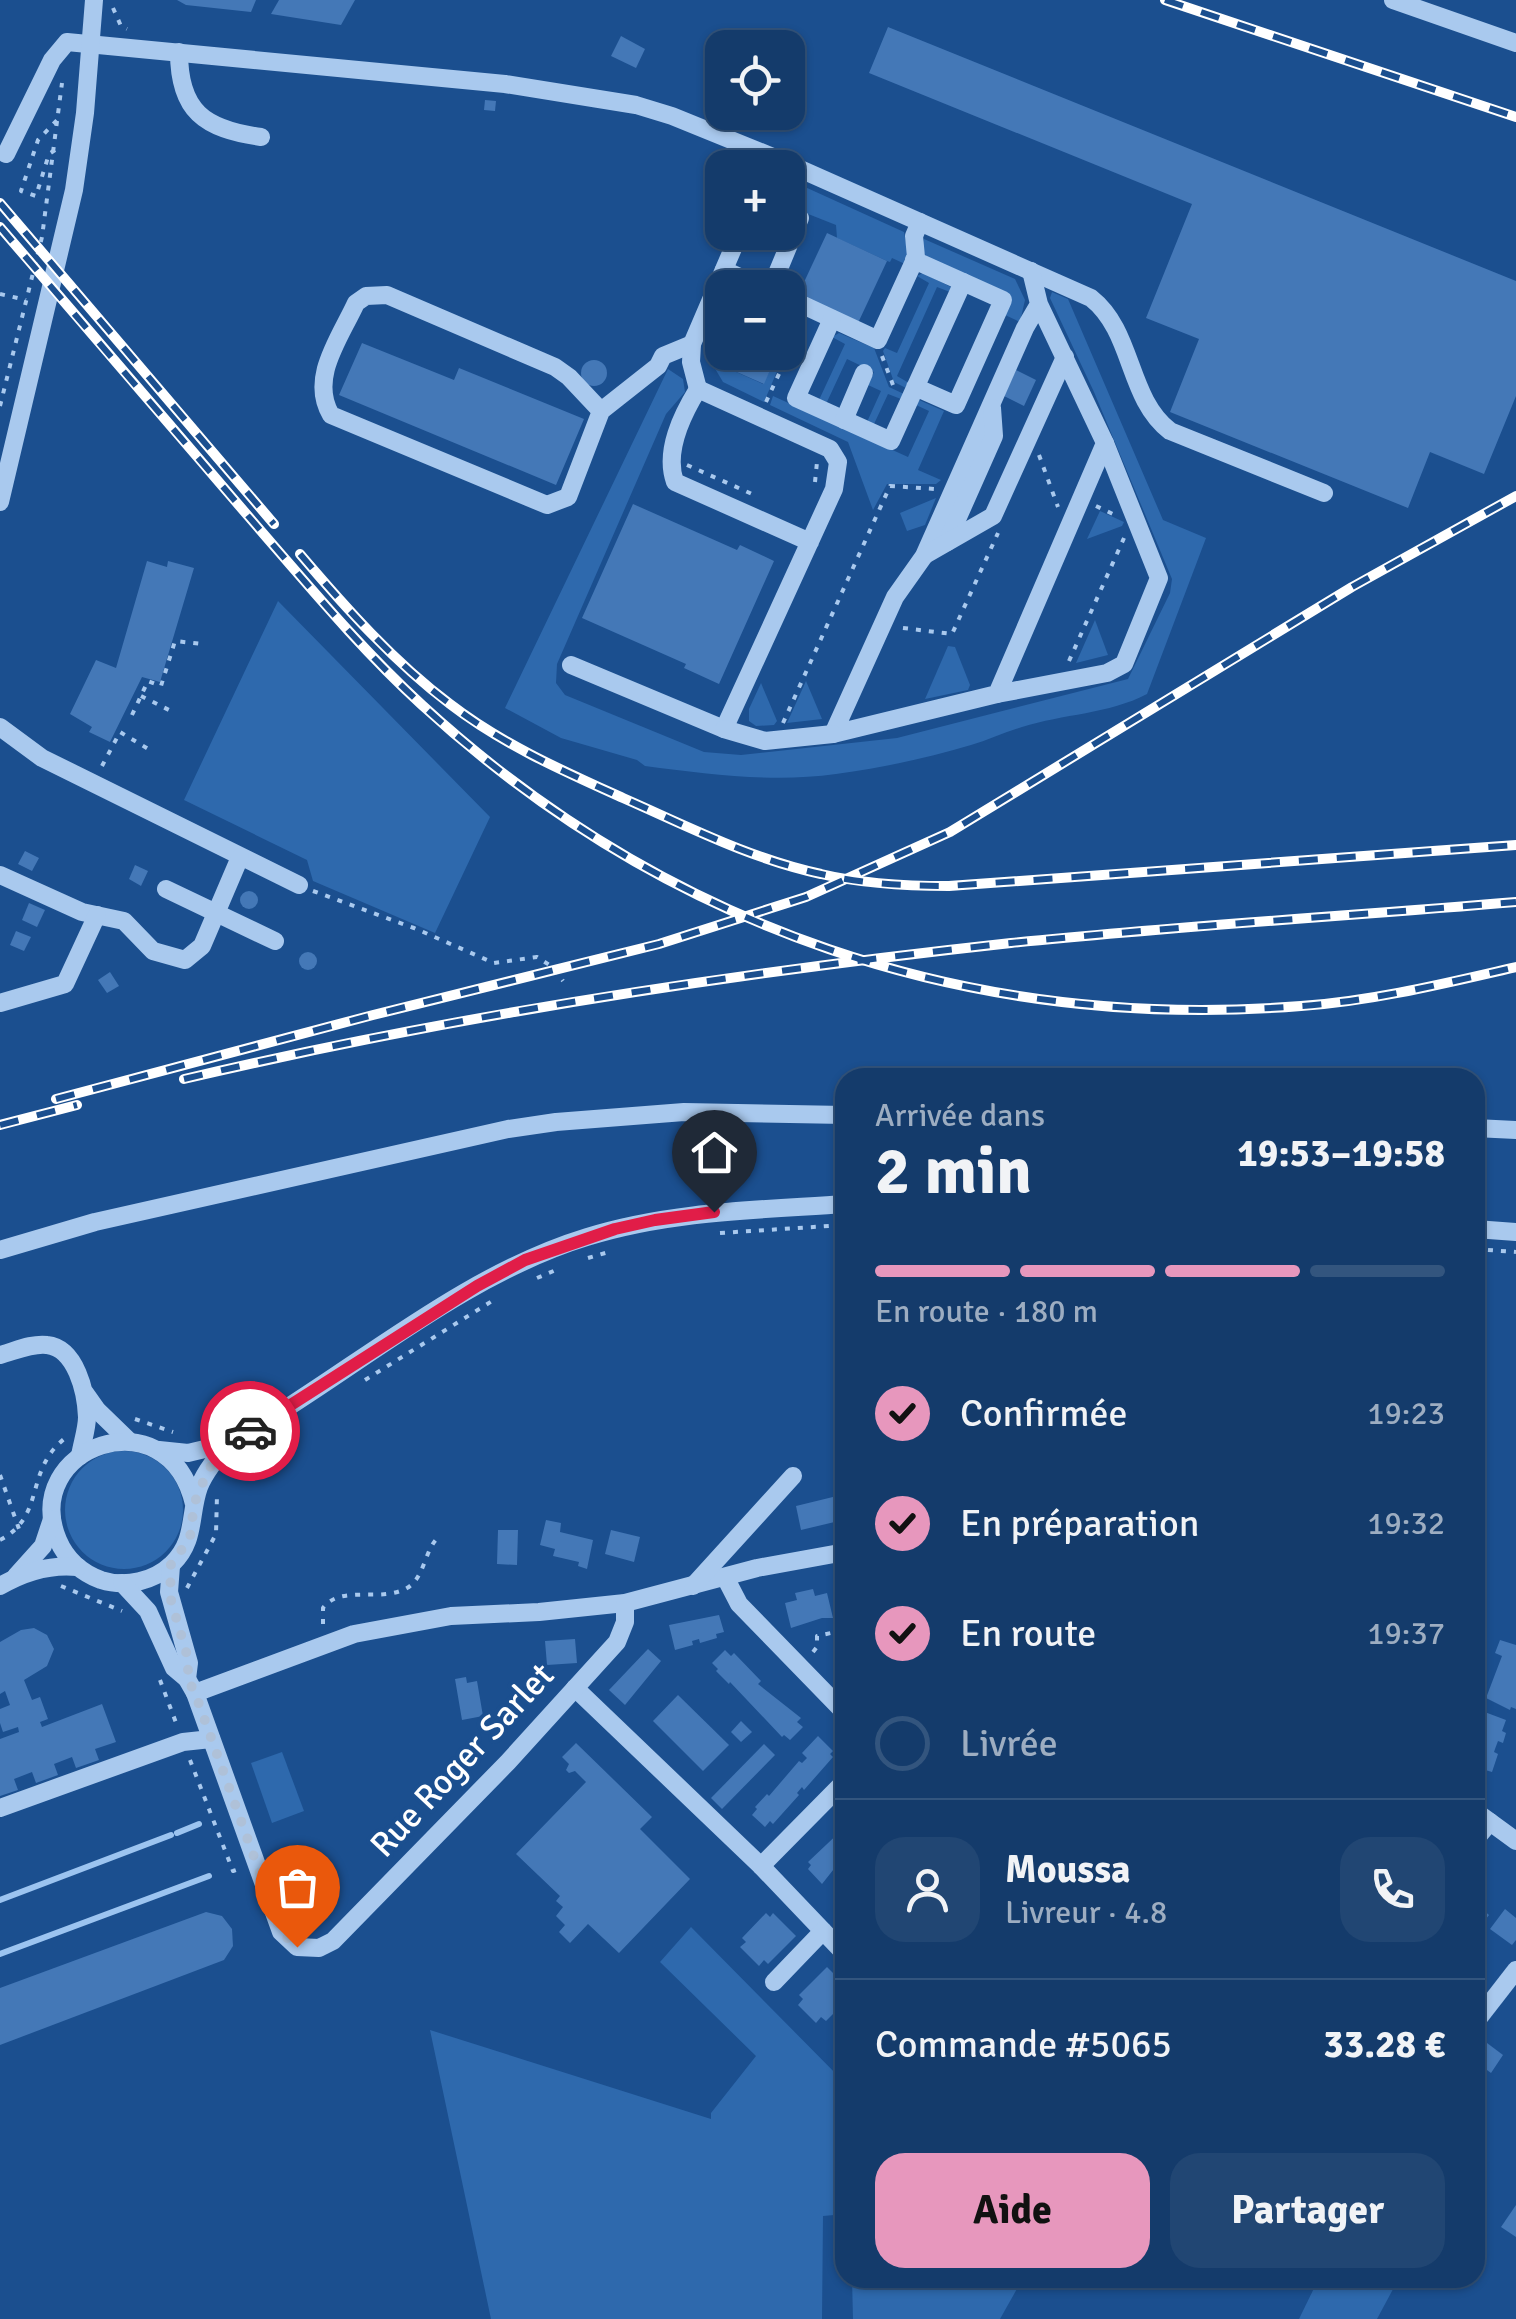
<!DOCTYPE html>
<html lang="fr">
<meta charset="utf-8">
<style>
body{margin:0;font-family:Signika,sans-serif;background:#214673;color:#f1f3f6;height:100vh;display:flex;flex-direction:column;font-size:38px;white-space:nowrap}
*{box-sizing:border-box;margin:0}
p{font-size:32px;color:#9dadc1}
.icon{flex:none;width:55px;height:55px;fill:none;stroke:currentColor;stroke-width:2;stroke-linecap:round;stroke-linejoin:round}
.map{position:relative;flex:1;overflow:hidden}
.drawer{position:absolute;left:835px;top:1068px;width:650px;height:1220px;display:flex;flex-direction:column;background:#143b6b;border-radius:30px;box-shadow:0 2px 8px #0004,0 0 0 2px #33557e}
.drawer>*{flex:none}
.controls{position:absolute;left:705px;top:30px;display:grid;gap:20px}
.controls a{display:grid;place-items:center;width:100px;height:100px;border-radius:20px;background:#143b6b;box-shadow:0 2px 8px #0004,0 0 0 2px #33557e;font-size:50px}
.pin{position:absolute;display:grid;place-items:center;width:85px;height:85px;color:#fff;margin:-102px -42px;border-radius:50% 50% 50% 0;rotate:-45deg;box-shadow:0 0 10px #0007}
.pin .icon{rotate:45deg}
.courier{position:absolute;display:grid;place-items:center;width:100px;height:100px;margin:-50px;border:8px solid #e11d48;border-radius:50%;background:#fff;color:#222;box-shadow:0 2px 12px #0007}
.summary em{font-style:normal;font-weight:700}
.summary div{display:flex;flex-direction:column-reverse}
.summary{display:flex;align-items:center;justify-content:space-between;height:170px;padding:0 40px}
h1{font-size:65px;font-weight:700;line-height:75px}
.bar{display:grid;grid-template-columns:repeat(4,1fr);gap:15px 10px;align-content:center;height:120px;padding:0 40px}
.bar i{height:12px;border-radius:8px;background:#33557e}
.bar .on{background:#e797bd}
.bar p{grid-column:span 4}
.line{display:flex;align-items:center;gap:25px;padding:0 40px;border-top:2px solid #33557e}
.line div{flex:1}
.round{display:grid;place-items:center;flex:none;width:105px;height:105px;border-radius:30px;background:#214673}
ol{padding:0 40px;list-style:none}
li{display:flex;align-items:center;gap:30px;height:110px}
li p{margin-inline-start:auto}
li .icon{padding:10px;border-radius:50%;background:#e797bd;color:#111;stroke-width:4}
li:last-child{color:#9dadc1}
li i{width:55px;height:55px;border:5px solid #33557e;border-radius:50%}
.button{display:flex;gap:20px;margin-top:auto;padding:20px 40px}
.button a{flex:1;height:115px;border-radius:30px;background:#e797bd;color:#111;font-size:40px;font-weight:700;line-height:115px;text-align:center}
.button a+a{background:#214673;color:#f1f3f6}
.map>svg:first-child{display:block}
.green{fill:#2e69ad}
.lines{fill:none;stroke-linecap:round;stroke-linejoin:round}
.stream{stroke:#9cc4f0;stroke-width:6}
.building{fill:#4478b7}
.path{stroke:#a9c9ee;stroke-width:4;stroke-dasharray:5 8;stroke-linecap:butt}
.minor{stroke:#a9c9ee;stroke-width:18}
.rail-casing{stroke:#fff;stroke-width:10}
.rail{stroke:#1b4f8f;stroke-width:6;stroke-dasharray:19;stroke-linecap:butt}
.done{stroke:#afc1d8;stroke-width:10;stroke-dasharray:0 18}
.route{stroke:#e11d48;stroke-width:12}
.labels{text-anchor:middle;dominant-baseline:central;stroke-width:8;stroke-linejoin:round;paint-order:stroke}
.street-label{font-size:35px;fill:#fff;stroke:#1b4f8f}
</style>
<div class="map">
<svg width="1516" height="2319" viewBox="0 0 1516 2319">
<rect width="100%" height="100%" fill="#1b4f8f"/>
<!-- green -->
<g class="green">
<polygon points="805,187 904,232 908,254 905,264 892,258 890,262 887,261 837,238 836,225 788,206 788,193"/>
<polygon points="924,239 1015,279 1025,300 1020,322 1005,315 1007,312 927,258 921,247"/>
<polygon points="923,273 951,287 950,292 937,287 897,376 909,383 906,388 894,382 883,351 885,348 897,353 929,283 917,276"/>
<path d="M1052,292L1068,299L1163,520L1206,538L1147,694C1109,714 1063,714 1022,727C1005,732 988,740 971,745C928,758 881,768 836,774C773,783 708,774 645,766L637,760L561,738L505,708L668,369L683,379L685,392L666,414L557,664L556,683L565,695L704,752L741,755L897,738L1128,679L1170,593L1172,579L1094,392L1050,298Z"/>
<polygon points="722,306 722,343 714,362 763,384 772,366 778,369 764,402 723,382 704,350"/>
<polygon points="839,333 874,348 889,387 904,394 901,399 888,394 874,424 867,422 881,391 868,385 874,372 847,359 826,404 819,400 845,344 832,337"/>
<polygon points="773,396 908,457 929,411 916,405 919,400 944,411 918,470 941,480 936,484 887,484 873,510 848,442 770,405"/>
<polygon points="936,498 925,525 907,531 900,513"/>
<polygon points="1100,511 1124,522 1122,526 1087,539"/>
<polygon points="278,601 490,817 435,933 313,881 307,860 184,800"/>
<polygon points="1095,620 1108,655 1076,663"/>
<polygon points="948,646 955,647 970,685 968,690 925,699"/>
<polygon points="806,681 822,719 787,723"/>
<polygon points="761,683 777,721 774,725 756,726 749,721 749,709"/>
<circle cx="124" cy="1510" r="59"/>
<polygon points="282,1752 304,1811 272,1823 251,1763"/>
<polygon points="691,1927 845,2083 845,2214 823,2216 822,2319 491,2319 430,2030 711,2119 711,2113 756,2056 660,1962"/>
<polygon points="852,2278 1023,2278 1000,2319 853,2319"/>
<polygon points="1319,2278 1399,2278 1377,2319 1299,2319"/>
</g>
<g class="lines">
<!-- stream -->
<g class="stream">
<polyline points="177,1833 199,1824"/>
<polyline points="0,1900 171,1835"/>
<polyline points="0,1954 209,1876"/>
</g>
</g>
<!-- building -->
<g class="building">
<polygon points="177,0 256,0 251,12 186,5"/>
<polygon points="279,0 355,0 341,25 271,14"/>
<polygon points="888,27 1516,281 1516,396 1484,474 1430,452 1408,508 1170,412 1199,339 1146,318 1192,204 869,73"/>
<polygon points="621,36 645,49 636,68 611,56"/>
<polygon points="485,100 496,101 495,111 484,110"/>
<polygon points="827,233 887,261 858,323 798,295"/>
<polygon points="362,343 454,380 459,368 584,419 556,485 339,395"/>
<polygon points="722,343 722,352 778,352 764,384 714,362"/>
<circle cx="594" cy="373" r="13"/>
<polygon points="1016,370 1036,380 1024,406 1004,396"/>
<polygon points="633,504 737,550 740,545 774,561 719,684 684,668 686,664 582,618"/>
<polygon points="147,561 167,567 168,561 194,568 160,682 142,677 110,742 89,732 92,727 70,714 96,660 116,668"/>
<polygon points="25,851 39,858 32,871 18,864"/>
<polygon points="135,865 148,871 141,886 129,879"/>
<circle cx="249" cy="900" r="9"/>
<polygon points="29,903 45,910 37,927 22,920"/>
<polygon points="16,931 31,937 24,951 10,945"/>
<circle cx="308" cy="961" r="9"/>
<polygon points="110,972 119,986 107,993 98,980"/>
<polygon points="837,1496 843,1520 801,1530 796,1506"/>
<polygon points="546,1520 561,1523 560,1532 593,1540 587,1569 578,1566 579,1562 553,1556 555,1549 540,1545"/>
<polygon points="498,1530 518,1530 517,1565 497,1564"/>
<polygon points="611,1530 640,1537 634,1562 605,1554"/>
<polygon points="813,1589 815,1596 827,1593 833,1618 822,1618 791,1628 785,1603 797,1600 795,1593"/>
<polygon points="719,1615 724,1632 716,1634 717,1638 700,1643 699,1639 692,1641 693,1645 675,1650 669,1625"/>
<polygon points="34,1628 47,1635 54,1649 47,1666 24,1680 32,1700 40,1697 48,1719 40,1722 42,1727 102,1704 116,1742 95,1749 99,1760 76,1768 72,1757 54,1764 58,1775 36,1783 32,1772 14,1779 18,1790 0,1796 0,1739 19,1732 18,1727 3,1732 0,1723 0,1709 10,1705 5,1691 0,1694 0,1642 21,1630"/>
<polygon points="575,1639 577,1663 547,1665 545,1641"/>
<polygon points="1500,1640 1516,1645 1516,1709 1511,1707 1510,1710 1486,1698 1502,1656 1495,1653"/>
<polygon points="648,1649 661,1661 625,1705 609,1690"/>
<polygon points="725,1650 731,1656 734,1653 761,1681 758,1684 801,1718 797,1722 803,1727 790,1740 784,1735 782,1737 730,1682 729,1684 716,1671 718,1669 712,1663"/>
<polygon points="466,1677 467,1683 477,1681 483,1716 462,1720 455,1679"/>
<polygon points="678,1695 729,1745 703,1771 653,1721"/>
<polygon points="1482,1711 1506,1720 1502,1731 1506,1733 1503,1743 1498,1741 1495,1749 1494,1752 1498,1754 1492,1772 1475,1767 1475,1729"/>
<polygon points="741,1721 752,1732 741,1742 731,1732"/>
<polygon points="818,1736 833,1751 830,1754 833,1757 804,1790 802,1787 797,1793 799,1795 773,1824 770,1821 765,1827 752,1815 757,1809 755,1807 767,1794 769,1796 799,1761 802,1763 807,1758 802,1753"/>
<polygon points="576,1743 652,1817 640,1829 690,1879 619,1953 588,1924 570,1943 559,1932 565,1925 556,1916 563,1907 556,1901 560,1896 516,1854 586,1782 575,1771 569,1773 566,1770 569,1764 562,1757"/>
<polygon points="764,1744 775,1755 722,1809 711,1798"/>
<polygon points="845,1827 845,1855 822,1884 808,1869 811,1865 808,1862"/>
<polygon points="845,1889 845,1912 834,1900"/>
<polygon points="1475,1903 1489,1915 1475,1933"/>
<polygon points="1505,1909 1516,1918 1516,1940 1512,1945 1490,1929"/>
<polygon points="206,1912 222,1916 232,1929 233,1946 224,1960 0,2045 0,1988"/>
<polygon points="766,1913 770,1917 773,1913 796,1936 768,1964 764,1960 759,1966 740,1947 746,1942 742,1938"/>
<polygon points="827,1967 845,1985 845,2002 826,2021 821,2017 816,2023 798,2005 803,1999 799,1995"/>
<polygon points="1475,2034 1503,2055 1491,2073 1475,2061"/>
<polygon points="1516,2205 1516,2237 1501,2227"/>
</g>
<g class="lines">
<!-- path -->
<g class="path">
<polyline points="113,8 121,26 127,29"/>
<polyline points="55,150 49,154 36,196 21,191 38,140 58,119"/>
<polyline points="0,294 26,300"/>
<polyline points="882,356 893,385 897,387"/>
<polyline points="766,402 802,324"/>
<polyline points="0,406 42,237 62,83"/>
<polyline points="1039,455 1058,507"/>
<polyline points="687,465 752,494"/>
<polyline points="815,482 817,462"/>
<polyline points="1096,506 1115,515"/>
<polyline points="903,628 952,634 998,533"/>
<polyline points="1069,661 1124,538"/>
<polyline points="141,696 171,711"/>
<polyline points="132,715 148,681 161,686 175,641 202,644"/>
<polyline points="783,723 890,486 935,489"/>
<polyline points="102,766 120,732 150,750"/>
<polyline points="313,891 414,928 494,963 537,957 554,968 563,981"/>
<polyline points="720,1233 845,1225"/>
<polyline points="1475,1249 1516,1252"/>
<polyline points="588,1258 612,1251"/>
<polyline points="537,1278 556,1270"/>
<polyline points="365,1380 497,1298"/>
<polyline points="135,1419 173,1432"/>
<polyline points="0,1475 19,1529"/>
<path d="M0,1540C46,1516 24,1472 64,1439"/>
<polyline points="61,1586 122,1611"/>
<polyline points="187,1588 216,1534 217,1495"/>
<path d="M323,1624V1608C341,1584 381,1603 407,1588C426,1577 424,1547 441,1535"/>
<polyline points="813,1652 817,1647 817,1636 845,1630"/>
<polyline points="160,1680 178,1728"/>
<polyline points="190,1760 233,1871 239,1869"/>
</g>
<!-- minor -->
<g class="minor">
<polyline points="1393,0 1516,43"/>
<path d="M179,52C179,111 204,129 261,137"/>
<path d="M6,154L52,60L67,42L505,84L636,105L672,116L773,157L1091,298C1134,332 1127,398 1170,431L1324,493"/>
<polyline points="914,260 963,282"/>
<polyline points="724,270 764,288"/>
<polyline points="1031,271 1039,304 1105,443 997,694 833,734 895,597 924,556 1025,328 1039,304"/>
<polyline points="771,288 800,218"/>
<polyline points="788,298 878,340 916,257 914,236 920,222"/>
<polyline points="832,319 796,398 891,441 963,282 1003,300 956,405 915,387"/>
<polyline points="698,389 691,362 692,344 740,232"/>
<path d="M601,411L569,377L555,367L387,295L366,296L356,303C340,338 309,378 331,415L547,505L568,497L601,411L658,366L663,356L692,344"/>
<polyline points="844,420 864,373"/>
<polyline points="0,502 74,190 85,113 94,0"/>
<polyline points="947,542 994,436 992,408"/>
<polyline points="925,555 993,516 1065,357"/>
<path d="M571,665L724,729L834,489L838,462L830,449L698,389C682,415 664,451 675,482L810,542"/>
<polyline points="997,694 1107,673 1124,664 1159,578 1105,443"/>
<polyline points="0,727 42,758 299,885"/>
<polyline points="724,729 765,741 833,734"/>
<polyline points="0,875 82,912 124,921 153,951 185,960 202,946 240,857"/>
<polyline points="166,889 275,941"/>
<polyline points="0,1003 65,984 97,915"/>
<polyline points="1475,1128 1516,1130"/>
<polyline points="1475,1229 1516,1232"/>
<polyline points="0,1250 95,1222 508,1129 556,1122 684,1112 845,1115"/>
<path d="M0,1355C15,1351 32,1343 47,1345C76,1348 86,1392 87,1417C87,1429 82,1443 80,1456"/>
<polyline points="85,1393 97,1410 129,1441"/>
<path d="M159,1450L188,1453L230,1443C346,1377 459,1276 587,1237C671,1211 758,1210 845,1204"/>
<path d="M194,1504C168,1393 19,1447 58,1540C66,1559 82,1573 101,1580C126,1588 154,1581 172,1564C196,1541 189,1515 199,1487C206,1470 217,1457 230,1443"/>
<polyline points="171,1566 169,1592 189,1663 187,1679"/>
<polyline points="16,1576 43,1546 52,1519"/>
<polyline points="725,1577 739,1604 845,1713"/>
<polyline points="122,1583 148,1611 174,1668 187,1679 195,1693 354,1634 451,1616 539,1612 625,1603 757,1568 845,1552"/>
<path d="M0,1586C24,1572 50,1564 78,1567"/>
<polyline points="693,1586 793,1476"/>
<polyline points="575,1688 761,1866 845,1954"/>
<polyline points="195,1693 281,1932 297,1947 319,1948 333,1941 508,1762 617,1642 625,1622 625,1603"/>
<polyline points="0,1808 183,1742 211,1739"/>
<polyline points="1475,1811 1516,1841"/>
<polyline points="1475,1840 1490,1822"/>
<polyline points="761,1866 845,1781"/>
<polyline points="774,1982 823,1931"/>
<polyline points="1478,2019 1516,1970"/>
</g>
<!-- rail casing -->
<g class="rail-casing">
<g id="rail">
<polyline points="1165,0 1516,117"/>
<polyline points="0,203 274,524"/>
<path d="M0,227C87,329 174,430 261,531C313,591 364,652 422,705C666,929 971,1032 1301,1006C1373,1001 1446,983 1516,967"/>
<path d="M300,554C345,607 394,662 450,704C502,744 563,771 623,798C687,826 751,859 821,874C863,884 906,886 949,886L1516,845"/>
<path d="M184,1079C456,1015 734,973 1011,943C1179,926 1348,916 1516,902"/>
<polyline points="56,1099 373,1015 659,944 806,897 950,832 1352,587 1516,496"/>
<polyline points="0,1125 77,1105"/>
</g>
</g>
<!-- rail -->
<use href="#rail" class="rail"/>
</g>
<g class="lines">
<!-- done -->
<polyline class="done" points="250,1431 230,1443 208,1470 194,1504 190,1538 170,1566 171,1600 189,1662 187,1678 195,1693 281,1932 297,1947"/>
<!-- route -->
<polyline class="route" points="250,1431 477,1286 525,1260 615,1229 655,1220 714,1212"/>
</g>
<g class="labels">
<!-- street labels -->
<g class="street-label">
<text transform="translate(462 1760) rotate(-47)">Rue Roger Sarlet</text>
</g>
</g>
</svg>
<div class="controls">
<a><svg class="icon" aria-label="locate" viewBox="0 0 24 24"><circle cx="12" cy="12" r="6"/><path d="M12 2v4M12 18v4M2 12h4M18 12h4"/></svg></a>
<a>+</a>
<a>−</a>
</div>
<div class="pin" style="left:297px;top:1947px;background:#ea580c"><svg class="icon" aria-label="bag" viewBox="0 0 24 24"><path d="M5 8h14l-1 12H6zM9 8a3 3 0 0 1 6 0"/></svg></div>
<div class="pin" style="left:714px;top:1212px;background:#1f2937"><svg class="icon" aria-label="home" viewBox="0 0 24 24"><path d="M3 11l9-7 9 7M6 9v11h12V9"/></svg></div>
<div class="courier" style="left:250px;top:1431px"><svg class="icon" aria-label="car" viewBox="0 0 24 24"><path d="M5 17H2v-5l4-1 3-4h7l3 4 3 1v5h-3M9 17h6M6 11h13"/><circle cx="7" cy="17" r="2"/><circle cx="17" cy="17" r="2"/></svg></div>
<section class="drawer">
<div class="summary"><div><h1>2 min</h1><p>Arrivée dans</p></div><em>19:53–19:58</em></div>
<div class="bar"><i class="on"></i><i class="on"></i><i class="on"></i><i></i><p>En route · 180 m</p></div>
<ol>
<li><svg class="icon" aria-label="check" viewBox="0 0 24 24"><path d="M5 12l5 5 9-10"/></svg>Confirmée<p>19:23</p></li>
<li><svg class="icon" aria-label="check" viewBox="0 0 24 24"><path d="M5 12l5 5 9-10"/></svg>En préparation<p>19:32</p></li>
<li><svg class="icon" aria-label="check" viewBox="0 0 24 24"><path d="M5 12l5 5 9-10"/></svg>En route<p>19:37</p></li>
<li><i></i>Livrée</li>
</ol>
<div class="line" style="height:180px"><a class="round"><svg class="icon" aria-label="person" viewBox="0 0 24 24"><circle cx="12" cy="8" r="4"/><path d="M4 21q1-7 8-7t8 7"/></svg></a><div><b>Moussa</b><p>Livreur · 4.8</p></div><a class="round"><svg class="icon" aria-label="phone" viewBox="0 0 24 24"><path d="M5 4h4l2 5-3 2q2 4 5 5l2-3 5 2v4C11 20 4 13 5 4z"/></svg></a></div>
<div class="line" style="height:130px"><div>Commande #5065</div><b>33.28 €</b></div>
<div class="button"><a>Aide</a><a>Partager</a></div>
</section>
</div>
